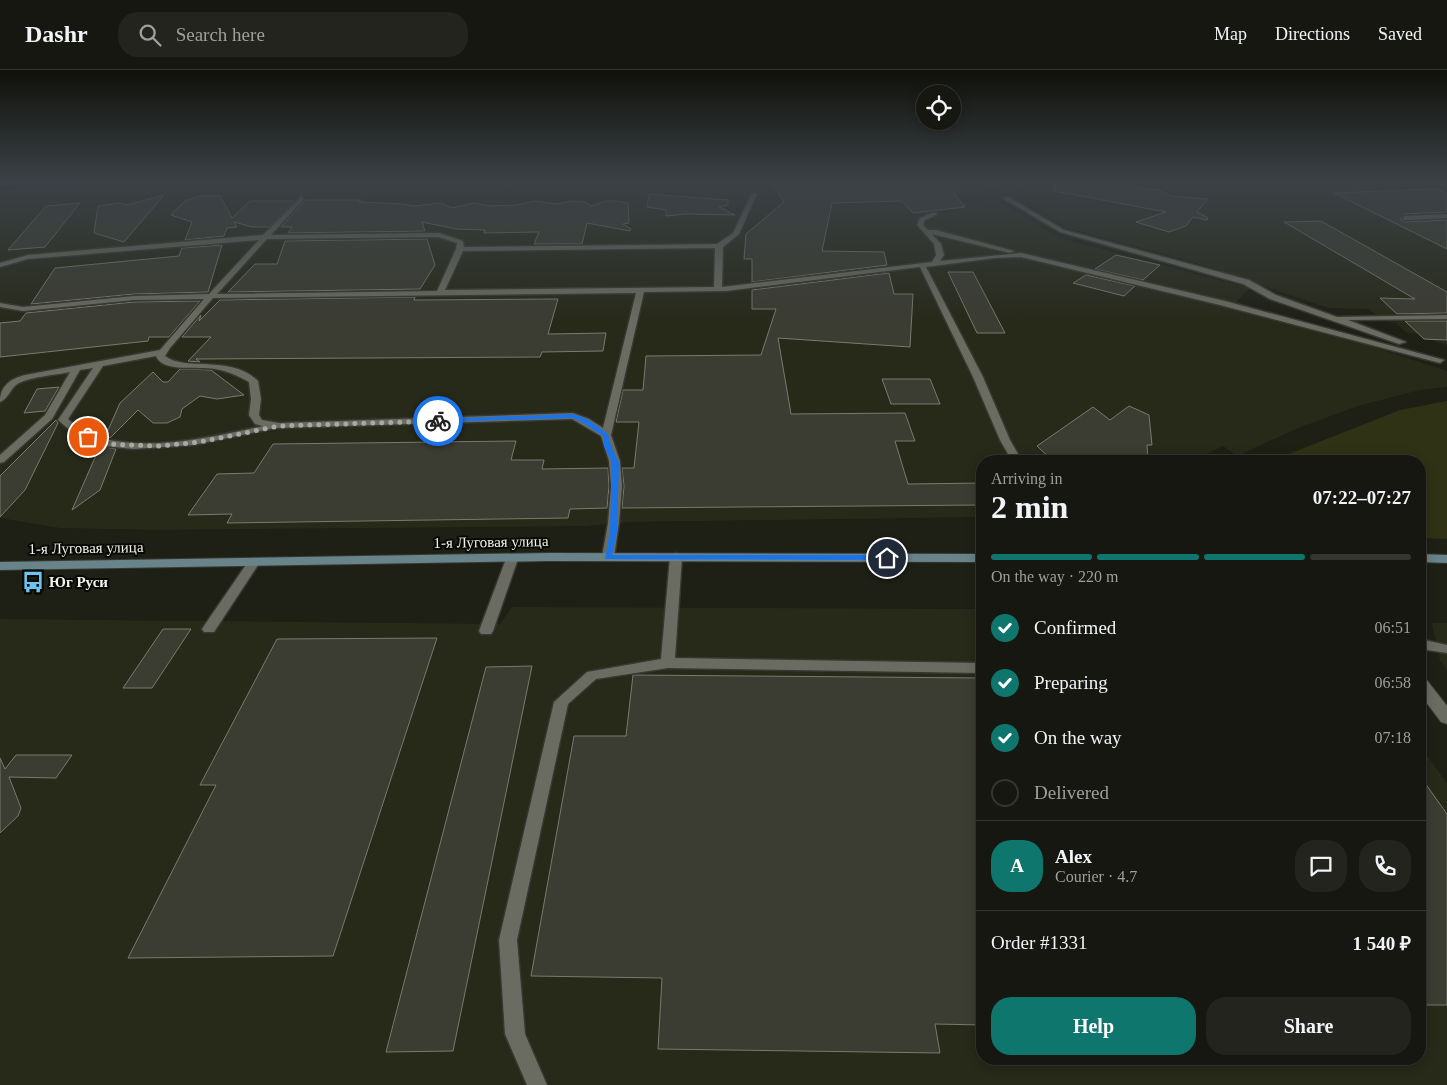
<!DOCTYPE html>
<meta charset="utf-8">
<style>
body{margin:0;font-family:Georgia,serif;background:#23241e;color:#f1f3f6;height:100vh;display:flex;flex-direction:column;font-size:19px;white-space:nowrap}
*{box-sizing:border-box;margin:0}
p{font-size:16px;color:#9e9f9f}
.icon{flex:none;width:28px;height:28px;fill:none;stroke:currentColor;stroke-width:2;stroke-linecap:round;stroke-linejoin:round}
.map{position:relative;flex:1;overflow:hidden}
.drawer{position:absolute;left:976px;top:385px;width:450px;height:610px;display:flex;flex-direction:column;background:#161710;border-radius:20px;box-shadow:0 2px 12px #0003,0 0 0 1px #353630}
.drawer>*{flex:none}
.tools{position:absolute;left:916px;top:15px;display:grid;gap:10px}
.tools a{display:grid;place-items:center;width:45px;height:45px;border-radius:50%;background:#161710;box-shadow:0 2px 12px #0003,0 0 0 1px #353630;font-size:25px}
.pin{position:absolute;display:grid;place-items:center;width:42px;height:42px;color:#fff;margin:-21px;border:2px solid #fff;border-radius:50%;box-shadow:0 1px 5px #0007}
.courier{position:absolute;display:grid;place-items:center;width:50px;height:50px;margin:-25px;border:4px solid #1a73e8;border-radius:50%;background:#fff;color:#222;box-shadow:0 1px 6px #0007}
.summary em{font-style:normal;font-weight:600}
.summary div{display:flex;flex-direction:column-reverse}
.summary{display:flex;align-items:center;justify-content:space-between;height:85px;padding:0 15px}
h1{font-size:32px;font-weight:600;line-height:38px}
.bar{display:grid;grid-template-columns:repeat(4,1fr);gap:8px 5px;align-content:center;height:60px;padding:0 15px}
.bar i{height:6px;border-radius:4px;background:#353630}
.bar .selected{background:#0f766e}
.bar p{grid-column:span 4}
.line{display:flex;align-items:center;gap:12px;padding:0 15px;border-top:1px solid #353630}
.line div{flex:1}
.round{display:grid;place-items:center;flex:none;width:52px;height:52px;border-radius:20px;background:#23241e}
ol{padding:0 15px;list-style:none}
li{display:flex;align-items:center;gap:15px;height:55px}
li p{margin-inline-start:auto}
li .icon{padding:5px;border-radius:50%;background:#0f766e;color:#fff;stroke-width:4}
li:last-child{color:#9e9f9f}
li i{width:28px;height:28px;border:2px solid #353630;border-radius:50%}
.action{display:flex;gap:10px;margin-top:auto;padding:10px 15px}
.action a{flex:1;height:58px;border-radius:20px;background:#0f766e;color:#fff;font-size:20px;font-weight:600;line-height:58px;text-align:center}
.action a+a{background:#23241e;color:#f1f3f6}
header{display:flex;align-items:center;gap:30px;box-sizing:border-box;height:70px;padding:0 25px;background:#161710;border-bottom:1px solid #353630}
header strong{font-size:24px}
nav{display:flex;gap:28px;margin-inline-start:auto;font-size:18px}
.search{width:350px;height:45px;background:#23241e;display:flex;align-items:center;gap:12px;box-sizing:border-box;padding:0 18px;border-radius:20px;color:#9e9f9f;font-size:19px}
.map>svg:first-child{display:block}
.built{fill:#272919}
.green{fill:#303215}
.water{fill:#000e1a}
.building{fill:#3b3c32;stroke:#797b6f}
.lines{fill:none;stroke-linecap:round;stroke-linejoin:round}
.service-casing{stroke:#373832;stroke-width:3}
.minor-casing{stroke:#373832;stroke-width:2}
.secondary-casing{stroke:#373832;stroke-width:2}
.service{fill:#6b6c61;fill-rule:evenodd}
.minor{fill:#6b6c61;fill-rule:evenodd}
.secondary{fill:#688389;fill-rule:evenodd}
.route{fill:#1a73e8}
.done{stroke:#a8a9a1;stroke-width:5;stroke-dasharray:0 9}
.labels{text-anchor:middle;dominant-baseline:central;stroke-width:4;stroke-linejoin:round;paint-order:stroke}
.street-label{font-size:15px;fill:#f2f3ec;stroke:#080805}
.poi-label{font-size:15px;font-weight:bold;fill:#f2f3ec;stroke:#080805;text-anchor:start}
</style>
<header>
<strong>Dashr</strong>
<div class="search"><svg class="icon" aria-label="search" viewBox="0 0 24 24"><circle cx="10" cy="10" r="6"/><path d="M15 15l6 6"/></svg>Search here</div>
<nav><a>Map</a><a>Directions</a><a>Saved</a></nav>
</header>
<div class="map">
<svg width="1447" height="1015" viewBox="0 0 1447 1015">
<rect width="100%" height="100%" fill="#1e1f15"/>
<!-- built -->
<g class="built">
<polygon points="128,112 970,112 985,123 938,125 944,132 997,130 1059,168 1250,218 1231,237 1334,264 1447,301 1447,317 1420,320 1358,336 1296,359 1237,386 1223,376 1193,391 982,391 982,447 631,452 586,456 157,460 60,458 0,448 0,121 28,117"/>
<polygon points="979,112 1447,112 1447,275 1430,270 1422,264 1407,263 1396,253 1388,252 1368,239 1328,238 1190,191 1068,158 1035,136 1027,137 1008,123 995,123"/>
<polygon points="512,537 982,539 982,989 1420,989 1420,676 1447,713 1447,1015 0,1015 0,549 500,554"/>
<polygon points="1432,553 1447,553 1447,600 1440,591"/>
</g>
<!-- green -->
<polygon class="green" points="1447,331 1447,469 1420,468 1420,391 1271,391 1400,340"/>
<!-- water -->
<polygon class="water" points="0,112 128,112 28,117 0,121"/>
<!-- building -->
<g class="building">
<polygon points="772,112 839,112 854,118 857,112 945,112 965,137 913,143 902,131 832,133 822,181 884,182 887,195 752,212 752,189 744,189 746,164 784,132"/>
<polygon points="1055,112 1120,112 1137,118 1159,120 1171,126 1208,129 1197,142 1208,148 1207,150 1193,147 1186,156 1169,162 1136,152 1166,142 1054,121"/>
<polygon points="1436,119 1447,123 1447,142 1405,144 1400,149 1405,152 1447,150 1447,179 1334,123"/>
<polygon points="649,124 728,130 728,135 719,137 735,145 686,144 666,146 666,140 647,137"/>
<polygon points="164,125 124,172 94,163 98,136 120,133 127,135"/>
<polygon points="200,126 220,126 232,148 250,131 295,131 269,157 252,157 234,152 237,157 227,158 224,166 185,170 192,152 171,145 185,131"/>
<polygon points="305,130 361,130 359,132 402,134 414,136 441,133 452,138 474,133 489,136 517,135 535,131 556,134 573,131 585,132 591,136 605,131 618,131 628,133 629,153 623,154 631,159 630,161 587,153 582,174 534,174 539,162 484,163 485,160 456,159 422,152 425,161 288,163 292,157 281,157"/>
<polygon points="80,133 45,177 8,180 46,136"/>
<polygon points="1321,151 1447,222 1447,243 1397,244 1380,228 1415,229 1284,152"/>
<polygon points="427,169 435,195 420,219 228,222 255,194 277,194 285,171"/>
<polygon points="222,175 208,222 134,224 31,234 55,198 179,186 182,178"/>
<polygon points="1116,185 1160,195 1143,210 1095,199"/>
<polygon points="948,202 973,202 1005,263 977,263"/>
<polygon points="889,203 894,224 913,224 910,277 778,268 791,344 905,343 915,371 895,371 908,414 982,413 982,435 622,438 624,416 622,398 634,398 639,352 616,352 623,320 643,320 646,286 761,285 776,239 752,239 752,220"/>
<polygon points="1086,205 1135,216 1124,226 1073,213"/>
<polygon points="415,227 414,230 558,229 548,264 606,263 603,281 542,282 540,287 196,289 200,292 188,291 211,267 182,267 201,245 199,251 220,230"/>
<polygon points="200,231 169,267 149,267 148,271 0,287 0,253 20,251 26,243 134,232"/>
<polygon points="1405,251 1447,251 1447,270 1424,269"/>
<polygon points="180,299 211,300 244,325 217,329 200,326 182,339 180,347 167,353 153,353 138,340 110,368 105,367 120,333 153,302 163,312 168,312"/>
<polygon points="882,309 930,309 940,334 891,334"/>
<polygon points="59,317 45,341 24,343 37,319"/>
<polygon points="1129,336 1149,345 1152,375 1147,375 1148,391 1053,391 1037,376 1093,337 1110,350"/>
<polygon points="56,350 58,353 25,420 0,447 0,406"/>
<polygon points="516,371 511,390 544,390 542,399 608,398 609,416 607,438 570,439 568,448 227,453 232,444 188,445 217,404 254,403 273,374"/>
<polygon points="100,376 116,379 100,420 72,440"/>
<polygon points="163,559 191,559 152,618 123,618"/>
<polygon points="437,568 333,886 128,888 216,715 200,715 277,569"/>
<polygon points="532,596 453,981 386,982 486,597"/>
<polygon points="633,605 982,608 982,955 935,954 940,983 658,979 662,908 531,906 574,666 626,666"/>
<polygon points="16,685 72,685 56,708 9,707 21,738 18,746 0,763 0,688 5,699"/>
<polygon points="1420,706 1447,744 1447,935 1420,935"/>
</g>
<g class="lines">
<!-- service casing -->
<g class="service-casing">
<g id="service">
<path d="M752,123L757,124L739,164L723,177L722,217L932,192L936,185L934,174L917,155L920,148L934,142L937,144L936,145L925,150L923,155L928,160H936L1014,181L1010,183L932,164L941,174L944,185L940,191L1021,183L1225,231L1444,290L1440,293L1220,235L1021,187L995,188L926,197L983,307L1010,370L1022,391H1012L1000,370L973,307L920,197L726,221L644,222L611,365L620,391L622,416L619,453L614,487L608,491L602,487L608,453L611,416L609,391L601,366L572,349L275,358L193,375L133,379L105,376L78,367L58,350L93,298L80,300L52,349L4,392L0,393V385L45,345L70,302C56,305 27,307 16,315C10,320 8,329 0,332C0,316 10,309 25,305L160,280L204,229L134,230L23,241L0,237V233L23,237L134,226L209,224L259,170L28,189L0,197V193L28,185L263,165L301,127L303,128V130L271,165L439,163L463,171L464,177L717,174L733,163ZM438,167L457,173L456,179L437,221L217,224L267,169ZM715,178L714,217L445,220L463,181ZM636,223L603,358L589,349L573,343L279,353L262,350L259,345L261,329L258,311C231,284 185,302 165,286L170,278L213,228ZM156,286C162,303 200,296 215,299C228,301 238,306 249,312L251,329L249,345L255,354L263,356C210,367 139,385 87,363C80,360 74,354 68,349L103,296Z"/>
<polygon points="1004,127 1008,127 1064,160 1249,210 1276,225 1337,247 1447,245 1447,249 1348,250 1406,272 1399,274 1270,229 1243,214 1060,162 1004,129"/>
<polygon points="1447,144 1447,148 1405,150 1402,148 1405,146"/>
<polygon points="676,483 682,487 675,588 982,593 982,603 668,598 596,609 568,634 517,870 525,964 547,1015 527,1015 505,964 499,870 554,632 587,602 661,589 670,487"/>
<polygon points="512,485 518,489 493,561 491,564 481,564 479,561 506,489"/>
<polygon points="254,488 260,492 214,562 204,562 202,559 204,556 250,489"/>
<polygon points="1420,569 1447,575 1447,583 1420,579"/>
</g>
</g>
<!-- minor casing -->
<g class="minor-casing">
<polygon id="minor" points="1420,608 1426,609 1447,636 1447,654 1441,652 1420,624"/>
</g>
<!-- secondary casing -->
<g class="secondary-casing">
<g id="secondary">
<polygon points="548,483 982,484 982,492 548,491 0,500 0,492"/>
<polygon points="1420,484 1447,485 1447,493 1420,492"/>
</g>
</g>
<!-- service -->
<use href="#service" class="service"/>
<!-- minor -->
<use href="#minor" class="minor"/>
<!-- secondary -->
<use href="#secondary" class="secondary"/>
</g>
<!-- sky -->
<linearGradient id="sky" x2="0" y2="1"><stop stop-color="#10110c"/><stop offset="0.44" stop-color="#3b4246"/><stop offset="1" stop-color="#3b4246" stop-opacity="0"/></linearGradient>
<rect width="1447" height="254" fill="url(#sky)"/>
<!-- route -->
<polygon class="route" points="573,344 587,349 608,364 611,376 619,393 617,462 612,485 887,485 891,488 887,490 605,489 610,462 612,393 604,376 603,366 582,352 572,348 438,352 435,351 438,349"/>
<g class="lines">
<!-- done -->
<polyline class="done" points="88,367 106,374 159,376 200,372 279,356 438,351"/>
</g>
<!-- icons -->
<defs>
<g id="bus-bare" transform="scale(1.725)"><path d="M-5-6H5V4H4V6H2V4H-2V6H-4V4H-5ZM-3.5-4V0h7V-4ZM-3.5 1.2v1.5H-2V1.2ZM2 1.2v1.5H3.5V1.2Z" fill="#6bc3f2" stroke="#080805" stroke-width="2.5" paint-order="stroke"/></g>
</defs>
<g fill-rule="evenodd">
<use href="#bus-bare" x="33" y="512"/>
</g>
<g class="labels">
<!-- street labels -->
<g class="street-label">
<text transform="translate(491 472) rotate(-1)">1-я Луговая улица</text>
<text transform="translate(86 478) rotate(-1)">1-я Луговая улица</text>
</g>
<!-- poi labels -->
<g class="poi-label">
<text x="49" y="512">Юг Руси</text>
</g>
</g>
</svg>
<div class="tools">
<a><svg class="icon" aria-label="locate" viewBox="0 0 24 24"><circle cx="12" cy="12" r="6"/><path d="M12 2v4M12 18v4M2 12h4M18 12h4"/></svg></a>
</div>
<div class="pin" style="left:88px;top:367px;background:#ea580c"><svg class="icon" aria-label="bag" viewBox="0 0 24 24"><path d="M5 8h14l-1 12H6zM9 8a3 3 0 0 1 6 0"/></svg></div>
<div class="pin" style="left:887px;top:488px;background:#1f2937"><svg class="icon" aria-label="home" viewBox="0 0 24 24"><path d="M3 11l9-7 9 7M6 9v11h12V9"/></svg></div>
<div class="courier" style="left:438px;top:351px"><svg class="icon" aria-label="bike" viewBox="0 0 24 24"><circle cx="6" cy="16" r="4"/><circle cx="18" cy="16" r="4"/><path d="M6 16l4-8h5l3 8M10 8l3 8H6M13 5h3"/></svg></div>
<section class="drawer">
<div class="summary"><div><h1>2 min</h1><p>Arriving in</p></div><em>07:22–07:27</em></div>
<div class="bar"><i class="selected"></i><i class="selected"></i><i class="selected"></i><i></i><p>On the way · 220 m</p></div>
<ol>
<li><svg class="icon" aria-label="check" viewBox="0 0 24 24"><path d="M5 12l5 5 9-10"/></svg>Confirmed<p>06:51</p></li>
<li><svg class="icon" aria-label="check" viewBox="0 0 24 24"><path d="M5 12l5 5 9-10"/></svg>Preparing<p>06:58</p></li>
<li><svg class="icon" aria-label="check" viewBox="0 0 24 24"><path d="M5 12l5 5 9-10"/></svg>On the way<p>07:18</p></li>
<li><i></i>Delivered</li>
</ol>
<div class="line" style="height:90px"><b class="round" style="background:#0f766e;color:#fff">A</b><div><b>Alex</b><p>Courier · 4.7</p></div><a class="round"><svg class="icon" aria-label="chat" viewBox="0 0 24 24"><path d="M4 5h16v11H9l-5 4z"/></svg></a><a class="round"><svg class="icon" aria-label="phone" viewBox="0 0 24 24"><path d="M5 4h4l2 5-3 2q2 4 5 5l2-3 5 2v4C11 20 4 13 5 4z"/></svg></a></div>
<div class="line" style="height:65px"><div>Order #1331</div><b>1 540 ₽</b></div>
<div class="action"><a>Help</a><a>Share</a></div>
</section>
</div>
